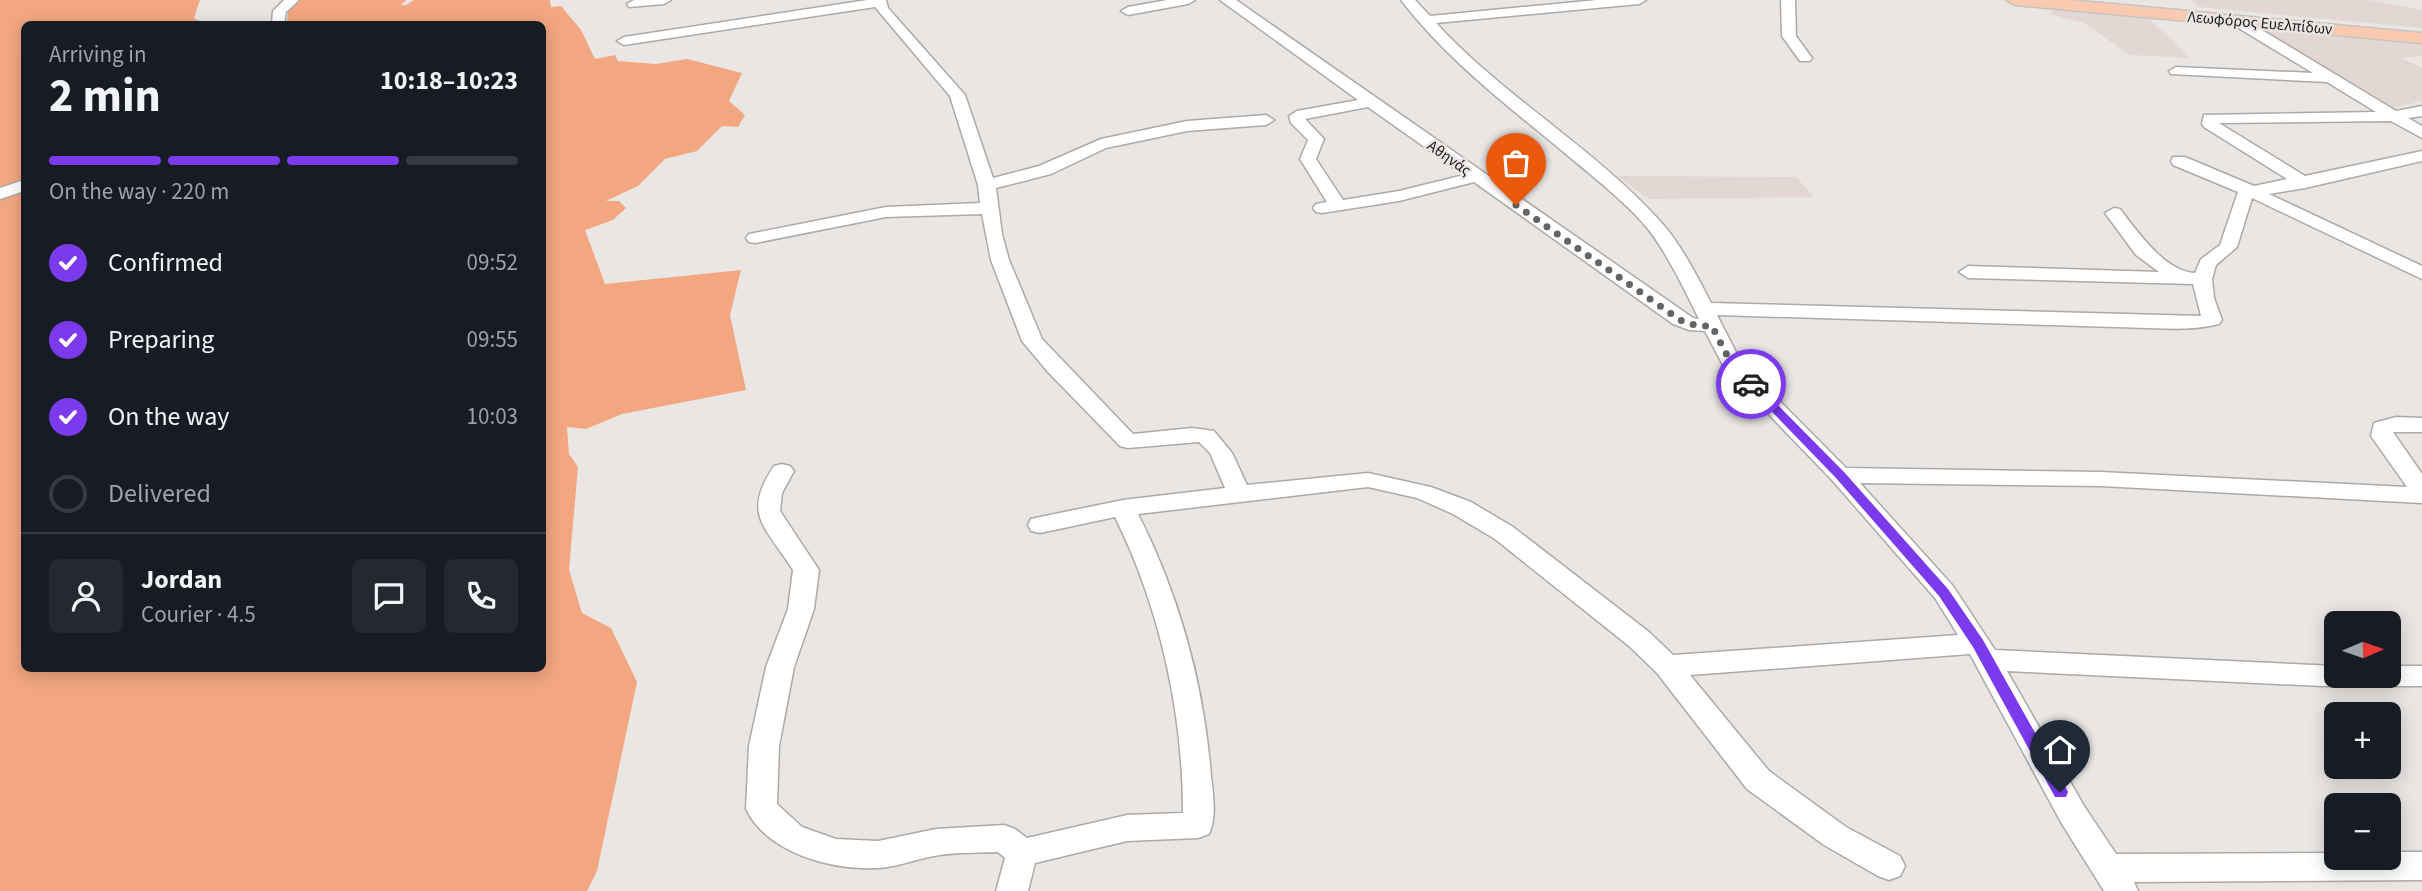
<!DOCTYPE html>
<meta charset="utf-8">
<style>
body{margin:0;font-family:"Source Sans 3",sans-serif;background:#242831;color:#f1f3f6;height:100vh;display:flex;flex-direction:column;font-size:26px;white-space:nowrap}
*{box-sizing:border-box;margin:0}
p{font-size:23px;color:#9ea1a6}
.icon{flex:none;width:38px;height:38px;fill:none;stroke:currentColor;stroke-width:2;stroke-linecap:round;stroke-linejoin:round}
.map{position:relative;flex:1;overflow:hidden}
.sheet{position:absolute;left:21px;top:21px;width:525px;height:651px;display:flex;flex-direction:column;background:#171b24;border-radius:10px;box-shadow:0 4px 18px #0003}
.sheet>*{flex:none}
.needle{width:46px;rotate:88deg}
.buttons{position:absolute;left:2324px;top:611px;display:grid;gap:14px}
.buttons a{display:grid;place-items:center;width:77px;height:77px;border-radius:10px;background:#171b24;box-shadow:0 4px 18px #0003;font-size:35px}
.pin{position:absolute;display:grid;place-items:center;width:60px;height:60px;color:#fff;margin:-72px -30px;border-radius:50% 50% 50% 0;rotate:-45deg;box-shadow:0 0 7px #0007}
.pin .icon{rotate:45deg}
.courier{position:absolute;display:grid;place-items:center;width:70px;height:70px;margin:-35px;border:5px solid #7c3aed;border-radius:50%;background:#fff;color:#222;box-shadow:0 2px 9px #0007}
.overview em{font-style:normal;font-weight:700}
.overview div{display:flex;flex-direction:column-reverse}
.overview{display:flex;align-items:center;justify-content:space-between;height:119px;padding:0 28px}
h1{font-size:46px;font-weight:700;line-height:52px}
.bar{display:grid;grid-template-columns:repeat(4,1fr);gap:10px 7px;align-content:center;height:84px;padding:0 28px}
.bar i{height:9px;border-radius:5px;background:#363941}
.bar .on{background:#7c3aed}
.bar p{grid-column:span 4}
.line{display:flex;align-items:center;gap:18px;padding:0 28px;border-top:2px solid #363941}
.line div{flex:1}
.round{display:grid;place-items:center;flex:none;width:74px;height:74px;border-radius:10px;background:#242831}
ol{padding:0 28px;list-style:none}
li{display:flex;align-items:center;gap:21px;height:77px}
li p{margin-inline-start:auto}
li .icon{padding:7px;border-radius:50%;background:#7c3aed;color:#fff;stroke-width:4}
li:last-child{color:#9ea1a6}
li i{width:38px;height:38px;border:4px solid #363941;border-radius:50%}
.map>svg:first-child{display:block}
.built{fill:#e2d7d2}
.green{fill:#f3a780}
.lines{fill:none;stroke-linecap:round;stroke-linejoin:round}
.minor-casing{stroke:#aca9a7;stroke-width:3}
.major-casing{stroke:#c5c4c4;stroke-width:3}
.minor{fill:#fff;fill-rule:evenodd}
.major{fill:#facab0;fill-rule:evenodd}
.route{fill:#7c3aed}
.done{stroke:#666463;stroke-width:7;stroke-dasharray:0 12.6}
.labels{text-anchor:middle;dominant-baseline:central;stroke-width:5;stroke-linejoin:round;paint-order:stroke}
.far-street-label{font-size:16px;fill:#1f1e1e;stroke:#e9e6e4}
</style>
<div class="map">
<svg width="2422" height="891" viewBox="0 0 2422 891">
<rect width="100%" height="100%" fill="#e9e6e4"/>
<!-- built -->
<g class="built">
<polygon points="2190,0 2369,0 2422,10 2422,28 2199,7"/>
<polygon points="2055,7 2146,16 2190,58 2130,55 2084,23 2050,14"/>
<polygon points="2248,23 2422,41 2422,56 2402,58 2422,68 2422,101 2390,109"/>
<polygon points="1617,176 1796,177 1814,197 1649,199"/>
</g>
<!-- green -->
<g class="green">
<polygon points="0,0 200,0 194,18 202,22 202,24 24,24 24,181 0,190"/>
<polygon points="298,0 406,0 401,5 406,5 414,0 550,0 551,7 561,6 581,30 595,59 615,55 618,61 656,64 687,59 742,73 729,101 745,115 738,127 722,126 697,151 665,159 638,186 606,201 619,201 626,208 613,220 585,230 605,284 741,270 730,315 746,390 622,414 586,429 567,427 569,454 578,467 569,570 582,613 611,628 637,682 597,871 587,891 0,891 0,197 24,188 24,668 542,668 542,24 287,24 288,10"/>
</g>
<g class="lines">
<!-- minor casing -->
<g class="minor-casing">
<g id="minor">
<polygon points="284,0 299,0 286,12 284,24 272,24 273,11"/>
<polygon points="634,0 671,0 664,4 629,7 627,4"/>
<path d="M867,0H886L888,8L965,95L993,178L1039,166L1101,139L1187,121L1266,115L1274,120L1266,125L1187,131L1106,148L1051,174L996,188L1002,234L1009,260L1042,339L1133,434L1192,428L1214,431L1232,453L1247,485L1368,473L1431,487L1471,502L1513,527L1649,632L1673,655L1958,635L1935,598L1832,480L1725,369L1705,331L1689,330L1673,324L1474,182L1399,201L1322,213L1316,212L1313,208L1316,204L1327,202L1300,159L1308,140L1291,123L1289,116L1297,111L1358,100L1220,0H1236L1693,318L1699,319C1684,289 1669,257 1649,230C1627,203 1592,176 1566,154C1508,106 1447,60 1401,0H1415L1430,16L1597,0H1646L1639,4L1436,23C1504,97 1593,147 1660,221C1681,244 1697,276 1711,303L2201,316L2193,284L1968,278L1959,272L1968,266L2159,272L2136,255L2108,217L2105,213L2114,208L2120,209C2137,231 2165,272 2195,273L2201,259L2220,245L2238,192L2173,165L2171,161L2173,157H2185L2254,186L2287,179L2204,127L2202,124L2204,115L2376,112L2327,82L2171,74L2169,71L2176,67L2313,73L2232,24V18H2242L2396,111L2422,106V116L2408,118L2422,126V138L2391,121L2219,123L2305,176L2422,151V161L2305,188L2269,194L2422,266V279L2252,198L2237,247L2216,265L2212,279L2214,298L2222,320L2219,324C2195,330 2172,329 2148,328L1717,315L1741,362L1846,468L2101,472L2407,487L2371,436L2374,423L2396,417L2422,418V432H2393L2422,474V503L2101,486L1860,483L1953,586L1995,650L2336,666V676H2389V666H2422V686H2322L2007,671L2084,806L2116,854L2336,853V858H2389V852H2422V880L2134,882L2138,891H2104L2062,824L1970,654L1690,675L1769,771L1846,827L1900,856L1905,866L1900,876L1889,880L1878,876L1824,845L1747,789L1657,673L1629,646L1495,539L1453,514L1417,498L1368,487L1138,514C1179,595 1204,685 1211,776C1213,795 1217,817 1209,834L1198,838L1127,841L1035,863L1028,891H996L1005,858L998,852C977,853 954,852 934,856C915,859 895,868 876,868C831,870 767,853 746,809L749,746L766,667L788,609L793,570C766,527 741,515 774,466L782,464L790,466L794,471L782,493L780,511L819,570L814,609L794,667L779,746L777,804L802,827L836,839L878,841L936,829L1004,825L1015,829L1027,838L1127,815L1183,813C1183,712 1160,608 1115,517L1040,533L1031,531L1028,525L1031,519L1040,517L1123,500L1225,488L1210,453L1199,442L1128,448L1120,446L1048,372L1022,341L991,260L982,214L886,217L755,243L749,242L746,238L749,234L886,207L980,203L978,185L950,96L875,7L624,45L617,41L624,37ZM1368,107L1464,175L1399,191L1343,200L1316,159L1324,139L1305,119Z"/>
<polygon points="1167,0 1195,0 1188,4 1128,15 1121,11 1128,7"/>
<polygon points="1781,0 1795,0 1796,36 1812,58 1810,61 1800,61 1782,36"/>
<polygon points="24,180 24,191 0,199 0,188"/>
</g>
</g>
<!-- major casing -->
<g class="major-casing">
<polygon id="major" points="2006,0 2070,0 2422,33 2422,43 2015,5"/>
</g>
<!-- minor -->
<use href="#minor" class="minor"/>
<!-- major -->
<use href="#major" class="major"/>
</g>
<!-- route -->
<polygon class="route" points="1747,382 1755,382 1844,472 1948,589 1983,640 2066,788 2068,792 2066,797 2055,797 1973,647 1939,596 1836,478 1747,386"/>
<g class="lines">
<!-- done -->
<polyline class="done" points="1516,205 1680,320 1698,326 1712,326 1732,365 1751,384"/>
</g>
<g class="labels">
<!-- far-street labels -->
<g class="far-street-label">
<text transform="translate(2260 23) rotate(5)">Λεωφόρος Ευελπίδων</text>
<text transform="translate(1449 158) rotate(35)">Αθηνάς</text>
</g>
</g>
</svg>
<div class="buttons">
<a><svg class="needle" viewBox="-14 -14 28 28"><path d="M0-13l5 13h-10z" fill="#e53935"/><path d="M0 13l5-13h-10z" fill="#9ea1a6"/></svg></a>
<a>+</a>
<a>−</a>
</div>
<div class="pin" style="left:1516px;top:205px;background:#ea580c"><svg class="icon" aria-label="bag" viewBox="0 0 24 24"><path d="M5 8h14l-1 12H6zM9 8a3 3 0 0 1 6 0"/></svg></div>
<div class="pin" style="left:2060px;top:792px;background:#1f2937"><svg class="icon" aria-label="home" viewBox="0 0 24 24"><path d="M3 11l9-7 9 7M6 9v11h12V9"/></svg></div>
<div class="courier" style="left:1751px;top:384px"><svg class="icon" aria-label="car" viewBox="0 0 24 24"><path d="M5 17H2v-5l4-1 3-4h7l3 4 3 1v5h-3M9 17h6M6 11h13"/><circle cx="7" cy="17" r="2"/><circle cx="17" cy="17" r="2"/></svg></div>
<section class="sheet">
<div class="overview"><div><h1>2 min</h1><p>Arriving in</p></div><em>10:18–10:23</em></div>
<div class="bar"><i class="on"></i><i class="on"></i><i class="on"></i><i></i><p>On the way · 220 m</p></div>
<ol>
<li><svg class="icon" aria-label="check" viewBox="0 0 24 24"><path d="M5 12l5 5 9-10"/></svg>Confirmed<p>09:52</p></li>
<li><svg class="icon" aria-label="check" viewBox="0 0 24 24"><path d="M5 12l5 5 9-10"/></svg>Preparing<p>09:55</p></li>
<li><svg class="icon" aria-label="check" viewBox="0 0 24 24"><path d="M5 12l5 5 9-10"/></svg>On the way<p>10:03</p></li>
<li><i></i>Delivered</li>
</ol>
<div class="line" style="height:126px"><a class="round"><svg class="icon" aria-label="person" viewBox="0 0 24 24"><circle cx="12" cy="8" r="4"/><path d="M4 21q1-7 8-7t8 7"/></svg></a><div><b>Jordan</b><p>Courier · 4.5</p></div><a class="round"><svg class="icon" aria-label="chat" viewBox="0 0 24 24"><path d="M4 5h16v11H9l-5 4z"/></svg></a><a class="round"><svg class="icon" aria-label="phone" viewBox="0 0 24 24"><path d="M5 4h4l2 5-3 2q2 4 5 5l2-3 5 2v4C11 20 4 13 5 4z"/></svg></a></div>
</section>
</div>
